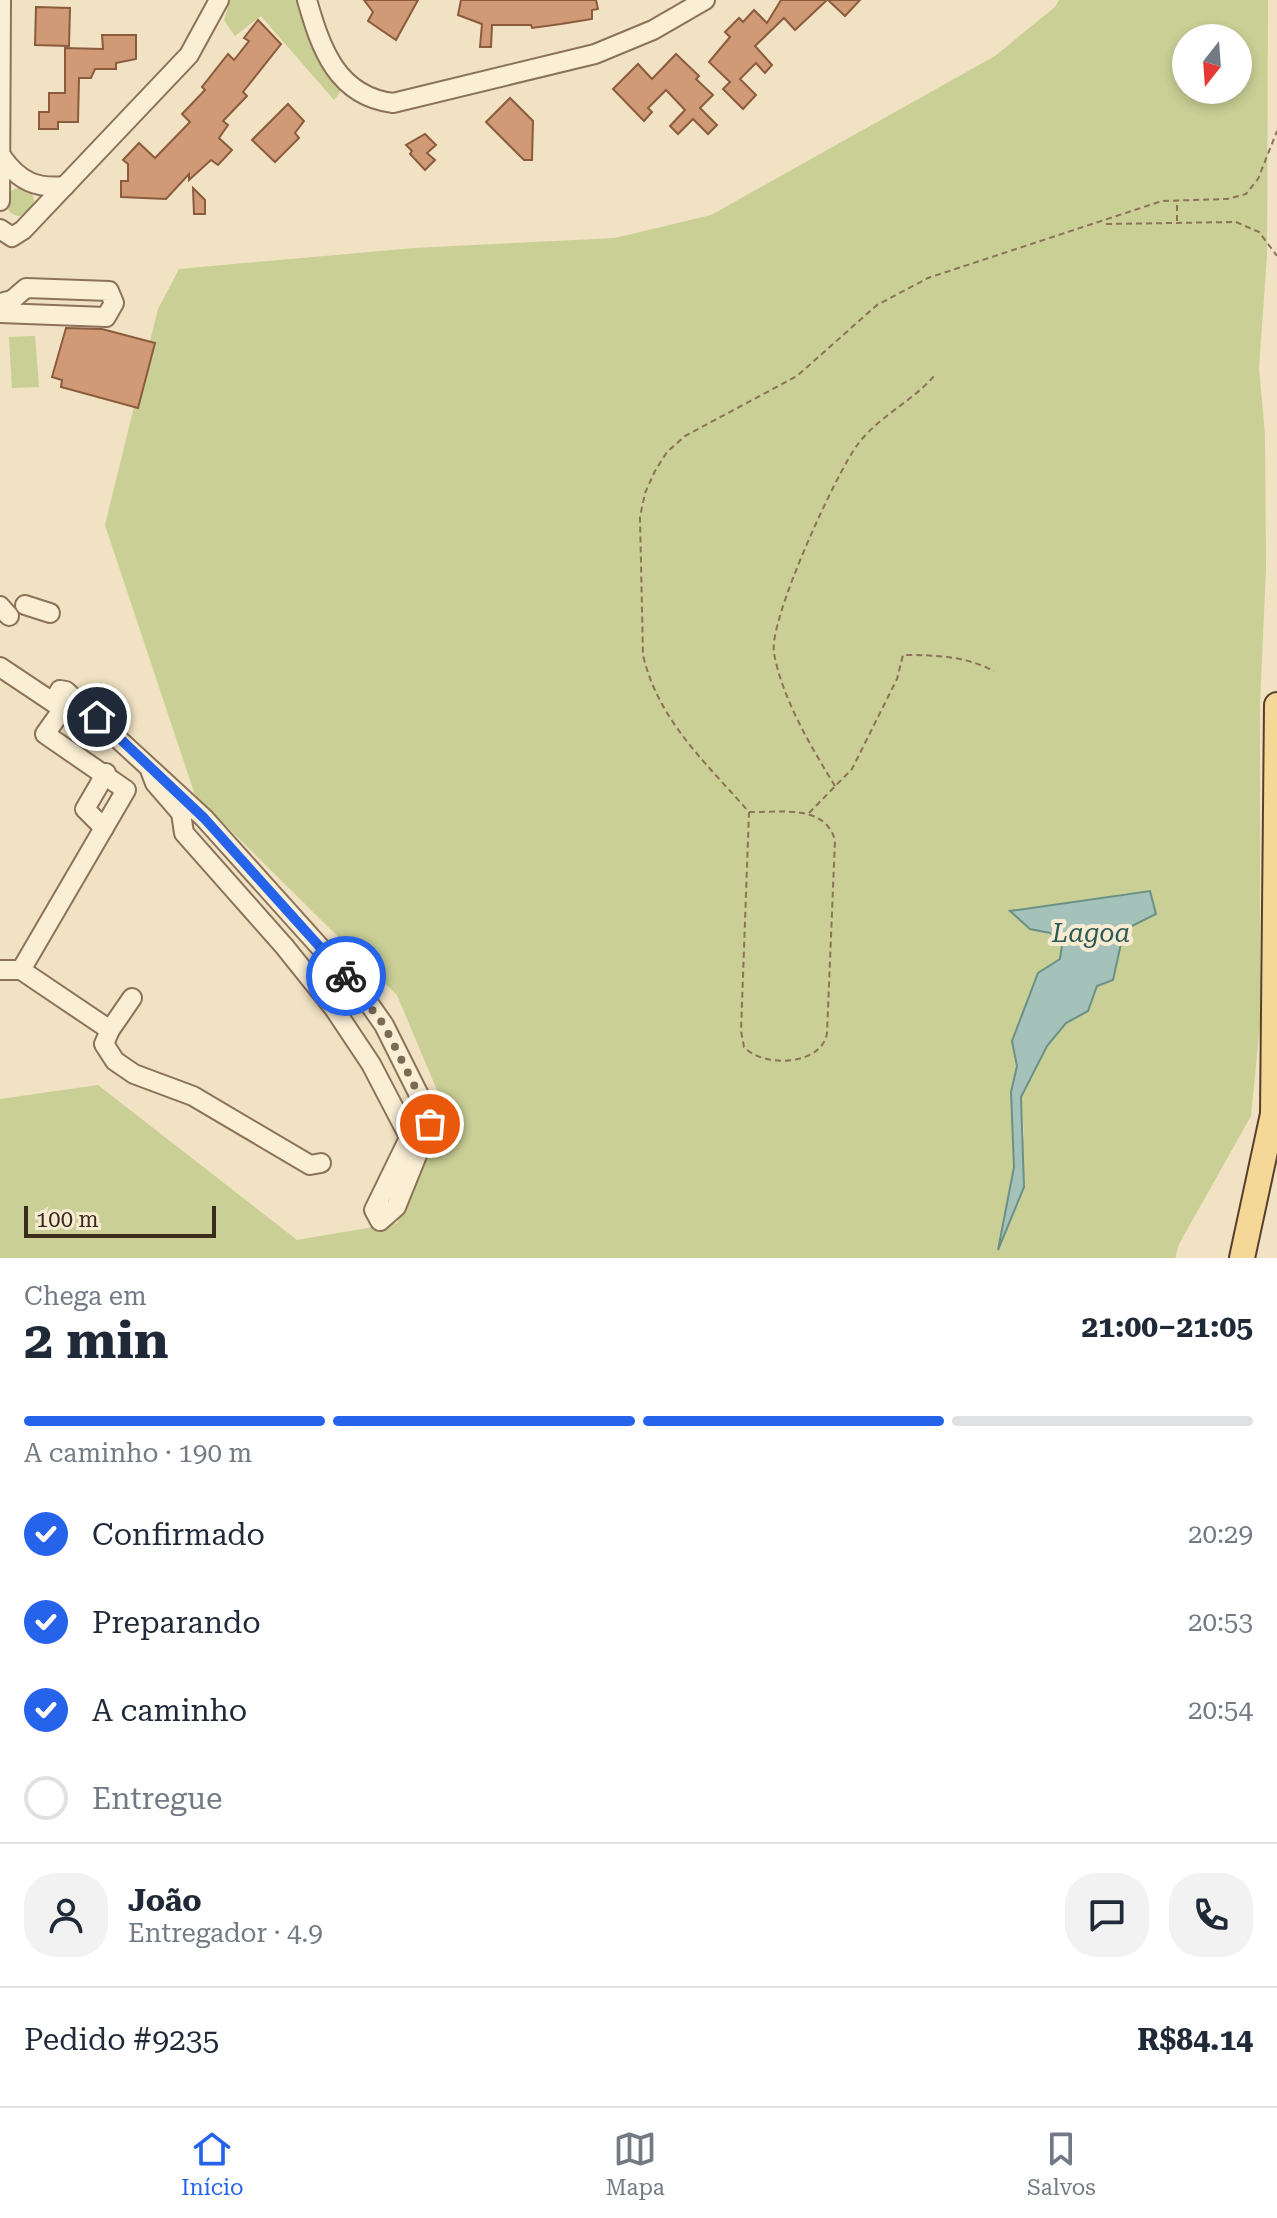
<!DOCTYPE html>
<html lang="pt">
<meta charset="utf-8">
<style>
body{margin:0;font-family:"Roboto Serif",serif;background:#f2f2f3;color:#1f2937;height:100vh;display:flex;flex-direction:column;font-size:30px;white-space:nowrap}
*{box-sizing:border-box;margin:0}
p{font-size:26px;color:#747a83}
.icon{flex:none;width:44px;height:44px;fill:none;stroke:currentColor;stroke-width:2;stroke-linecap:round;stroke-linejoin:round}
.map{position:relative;height:1258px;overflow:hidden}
.sheet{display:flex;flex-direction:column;background:#fff;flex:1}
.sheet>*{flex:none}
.needle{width:52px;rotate:197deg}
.buttons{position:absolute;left:1172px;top:24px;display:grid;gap:16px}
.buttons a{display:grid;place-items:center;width:80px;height:80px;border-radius:50%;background:#fff;box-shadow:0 4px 12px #0003;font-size:40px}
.scale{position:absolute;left:24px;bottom:20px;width:192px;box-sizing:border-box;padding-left:8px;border:4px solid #3a2b1d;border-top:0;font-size:22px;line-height:28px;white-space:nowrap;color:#3a2b1d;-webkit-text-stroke:6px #f7ecd2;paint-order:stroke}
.pin{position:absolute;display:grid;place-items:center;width:68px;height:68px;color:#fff;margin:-34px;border:4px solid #fff;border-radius:50%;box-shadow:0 2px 8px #0007}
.courier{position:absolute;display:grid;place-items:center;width:80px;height:80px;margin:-40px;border:6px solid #2563eb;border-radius:50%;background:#fff;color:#222;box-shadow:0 2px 10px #0007}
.overview em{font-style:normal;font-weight:700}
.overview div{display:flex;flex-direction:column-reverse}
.overview{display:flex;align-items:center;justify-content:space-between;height:136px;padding:0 24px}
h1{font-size:52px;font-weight:700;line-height:60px}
.bar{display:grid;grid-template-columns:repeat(4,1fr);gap:12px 8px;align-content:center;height:96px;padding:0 24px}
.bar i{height:10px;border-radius:6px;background:#e0e1e3}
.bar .active{background:#2563eb}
.bar p{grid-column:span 4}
.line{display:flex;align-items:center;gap:20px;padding:0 24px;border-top:2px solid #e0e1e3}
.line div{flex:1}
.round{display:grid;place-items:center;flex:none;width:84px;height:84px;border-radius:32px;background:#f2f2f3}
ol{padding:0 24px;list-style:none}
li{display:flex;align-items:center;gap:24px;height:88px}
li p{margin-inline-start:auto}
li .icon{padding:8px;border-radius:50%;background:#2563eb;color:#fff;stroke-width:4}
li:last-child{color:#747a83}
li i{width:44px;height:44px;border:4px solid #e0e1e3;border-radius:50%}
.tabs{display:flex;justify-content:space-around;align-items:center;height:112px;border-top:2px solid #e0e1e3;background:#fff;font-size:22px;color:#747a83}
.tabs a{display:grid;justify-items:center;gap:4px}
.tabs .active{color:#2563eb}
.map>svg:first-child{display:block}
.green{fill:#c9cf95;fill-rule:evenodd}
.water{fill:#a4c2b9;stroke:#6b9187;stroke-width:2}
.building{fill:#d09a76;stroke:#8b5b3d;stroke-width:2}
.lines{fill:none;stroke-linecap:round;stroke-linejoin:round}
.minor-casing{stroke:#8b7258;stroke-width:22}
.major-casing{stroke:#58402d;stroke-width:28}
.path{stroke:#8b7258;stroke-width:2;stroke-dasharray:6 4;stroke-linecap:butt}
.minor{stroke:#faefd5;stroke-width:18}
.major{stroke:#f5d798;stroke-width:24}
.done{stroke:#7a6b57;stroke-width:8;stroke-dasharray:0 14.4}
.route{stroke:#2563eb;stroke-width:10}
.labels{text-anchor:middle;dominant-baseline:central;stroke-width:8;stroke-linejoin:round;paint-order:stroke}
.water-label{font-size:26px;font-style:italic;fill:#2c5a57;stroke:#f7ecd2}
</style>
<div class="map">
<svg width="1277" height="1258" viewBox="0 0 1277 1258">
<rect width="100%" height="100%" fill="#f0e2c2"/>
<!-- green -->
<g class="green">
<polygon points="230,0 298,0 324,69 341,91 334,100 261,16 235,36 224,20"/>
<path d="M1059,0H1268L1267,256L1259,368L1265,435L1266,568L1260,703V1025L1251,1116L1179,1244L1175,1258H0V1099L98,1085L297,1240L397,1223L447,1114L397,995L195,795L105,525L158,309L179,269L414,248L615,238L711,215L995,56L1055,7ZM1186,38H1238V90H1186ZM1126,893L1124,930L1112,980L1097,986L1088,1011L1066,1023L1047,1046L1021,1097L1024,1135L1000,1243L1014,1167L1011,1092L1018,1066L1012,1041L1038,973L1060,959L1062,944C1045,927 1031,931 1011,911L1085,903Z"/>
<circle cx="20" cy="202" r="14"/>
<polygon points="35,336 39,387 12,388 9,337"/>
</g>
<!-- water -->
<polygon class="water" points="1150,891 1156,914 1124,930 1113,980 1097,986 1088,1011 1066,1023 1047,1046 1021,1097 1024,1187 998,1250 1014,1167 1011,1092 1017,1066 1012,1041 1038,973 1060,959 1062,945 1050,933 1030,929 1010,911"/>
<!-- building -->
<g class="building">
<polygon points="364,0 418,0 396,40 368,21 373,12"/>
<polygon points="461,0 596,0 598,9 592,10 592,19 561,24 532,28 531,25 492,25 491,47 480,47 482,24 458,15"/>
<polygon points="781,0 827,0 795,30 784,18 755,46 772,65 765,73 756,63 740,79 756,95 743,109 723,89 730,82 709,62 730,37 725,32 739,18 743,22 754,10 767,23"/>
<polygon points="828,0 860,0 845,16"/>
<polygon points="36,7 70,8 69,46 35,45"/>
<polygon points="258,20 281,44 243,92 247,96 223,121 228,125 219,138 232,150 218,165 211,160 189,180 189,174 166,199 121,197 121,181 128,181 128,164 123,160 139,143 155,158 190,122 182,114 205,90 202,87 228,54 234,60 249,41 244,38"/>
<polygon points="102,35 136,35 136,59 116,63 116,69 95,69 91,78 79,78 78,122 58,122 58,129 39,129 39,112 49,112 49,93 65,93 65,48 103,49"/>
<polygon points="676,54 699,76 696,79 713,95 700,108 717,125 708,134 693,119 678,134 670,126 685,110 666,90 648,108 652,112 644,121 613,89 638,64 652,79"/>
<polygon points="510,98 533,121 532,160 524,160 486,122"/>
<polygon points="288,104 304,121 295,133 299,138 275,162 252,140"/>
<polygon points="425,134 436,145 427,153 435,160 425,170 410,154 412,151 406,145"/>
<polygon points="193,188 205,200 205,214 194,214"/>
<polygon points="66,328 102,329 155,343 138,408 61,387 62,380 52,377"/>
</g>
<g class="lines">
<!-- minor casing -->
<g class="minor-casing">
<g id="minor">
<path d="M307,0C321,49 337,96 393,103L595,54L653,30L705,0"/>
<path d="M2,157C19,181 36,189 65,186"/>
<polyline points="0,201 1,0"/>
<polyline points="0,229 12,237 23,230 189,55 219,0"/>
<polyline points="0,303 12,300 26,288 109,291 114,303 106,317 0,313"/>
<polyline points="25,605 50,613"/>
<polyline points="0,606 9,616"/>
<polyline points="0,667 60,707 60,713 45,734 126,790 21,970 0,970"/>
<polyline points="53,702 60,690 66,691 204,818 363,995 384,1025 428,1113 430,1124 422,1136 414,1138 407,1133 371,1064 333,1007 284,946 184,833 181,813 155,783 150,770"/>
<polyline points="104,828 85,809 106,773"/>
<polyline points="21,970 110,1030 132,998"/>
<polyline points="110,1030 104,1044 115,1061 134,1074 193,1096 310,1165 321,1163"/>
<polyline points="410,1136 374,1210 380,1221 396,1207 428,1128"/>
</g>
</g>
<!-- major casing -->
<g class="major-casing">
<polyline id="major" points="1242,1258 1273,1114 1277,705"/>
</g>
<!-- path -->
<g class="path">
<polyline points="1177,221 1177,200"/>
<polyline points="1106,224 1236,222 1259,232 1277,256"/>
<path d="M835,786C811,747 782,698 774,653C768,621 836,473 858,444C879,416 913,401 935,375"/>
<path d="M749,812C779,813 824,803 835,840L827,1033C822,1066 763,1068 744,1047L741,1031L749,812C706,763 658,720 643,655L640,517L645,493L655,471L667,452L685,436L797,376L877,305L928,278L1162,201L1227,199L1246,194L1258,179L1277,131"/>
<path d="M809,813L852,769L897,679L903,655C936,655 965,656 994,671"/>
</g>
<!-- minor -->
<use href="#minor" class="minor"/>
<!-- major -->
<use href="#major" class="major"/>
</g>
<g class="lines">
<!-- done -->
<polyline class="done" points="346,976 384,1025 428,1113 430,1124"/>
<!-- route -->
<polyline class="route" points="97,717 204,818 346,976"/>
</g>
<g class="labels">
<!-- water labels -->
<g class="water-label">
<text x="1091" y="933">Lagoa</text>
</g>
</g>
</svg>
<div class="buttons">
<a><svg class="needle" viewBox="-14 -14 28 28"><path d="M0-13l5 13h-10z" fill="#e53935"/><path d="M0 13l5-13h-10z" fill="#747a83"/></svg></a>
</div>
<div class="scale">100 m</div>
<div class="pin" style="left:430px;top:1124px;background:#ea580c"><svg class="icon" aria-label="bag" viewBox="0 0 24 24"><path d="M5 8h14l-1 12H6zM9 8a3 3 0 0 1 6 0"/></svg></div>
<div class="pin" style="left:97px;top:717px;background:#1f2937"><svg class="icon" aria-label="home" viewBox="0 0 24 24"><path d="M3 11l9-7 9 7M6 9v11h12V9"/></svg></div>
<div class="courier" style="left:346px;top:976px"><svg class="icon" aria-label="bike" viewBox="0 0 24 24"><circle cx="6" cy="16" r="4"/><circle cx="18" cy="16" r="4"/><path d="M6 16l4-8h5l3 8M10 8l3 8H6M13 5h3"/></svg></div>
</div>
<section class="sheet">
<div class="overview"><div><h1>2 min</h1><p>Chega em</p></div><em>21:00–21:05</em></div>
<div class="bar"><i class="active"></i><i class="active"></i><i class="active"></i><i></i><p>A caminho · 190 m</p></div>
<ol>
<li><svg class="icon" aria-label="check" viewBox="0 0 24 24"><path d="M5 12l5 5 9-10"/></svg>Confirmado<p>20:29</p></li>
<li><svg class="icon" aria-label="check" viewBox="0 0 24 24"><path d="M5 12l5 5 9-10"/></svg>Preparando<p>20:53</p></li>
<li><svg class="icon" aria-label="check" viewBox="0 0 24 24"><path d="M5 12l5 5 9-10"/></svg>A caminho<p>20:54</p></li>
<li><i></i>Entregue</li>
</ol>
<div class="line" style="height:144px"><a class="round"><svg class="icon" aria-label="person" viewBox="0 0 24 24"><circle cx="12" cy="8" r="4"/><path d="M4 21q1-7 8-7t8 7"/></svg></a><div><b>João</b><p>Entregador · 4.9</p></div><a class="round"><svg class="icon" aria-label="chat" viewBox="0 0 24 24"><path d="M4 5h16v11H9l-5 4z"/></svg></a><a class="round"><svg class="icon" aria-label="phone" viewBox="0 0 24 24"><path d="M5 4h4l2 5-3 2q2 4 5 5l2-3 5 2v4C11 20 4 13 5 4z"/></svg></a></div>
<div class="line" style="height:104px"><div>Pedido #9235</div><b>R$84.14</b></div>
</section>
<nav class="tabs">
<a class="active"><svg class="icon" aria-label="home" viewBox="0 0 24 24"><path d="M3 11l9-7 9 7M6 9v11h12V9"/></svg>Início</a>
<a><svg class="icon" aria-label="map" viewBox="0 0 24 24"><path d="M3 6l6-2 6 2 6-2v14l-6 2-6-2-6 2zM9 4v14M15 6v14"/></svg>Mapa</a>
<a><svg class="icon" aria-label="saved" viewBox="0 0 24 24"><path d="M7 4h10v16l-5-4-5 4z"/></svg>Salvos</a>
</nav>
